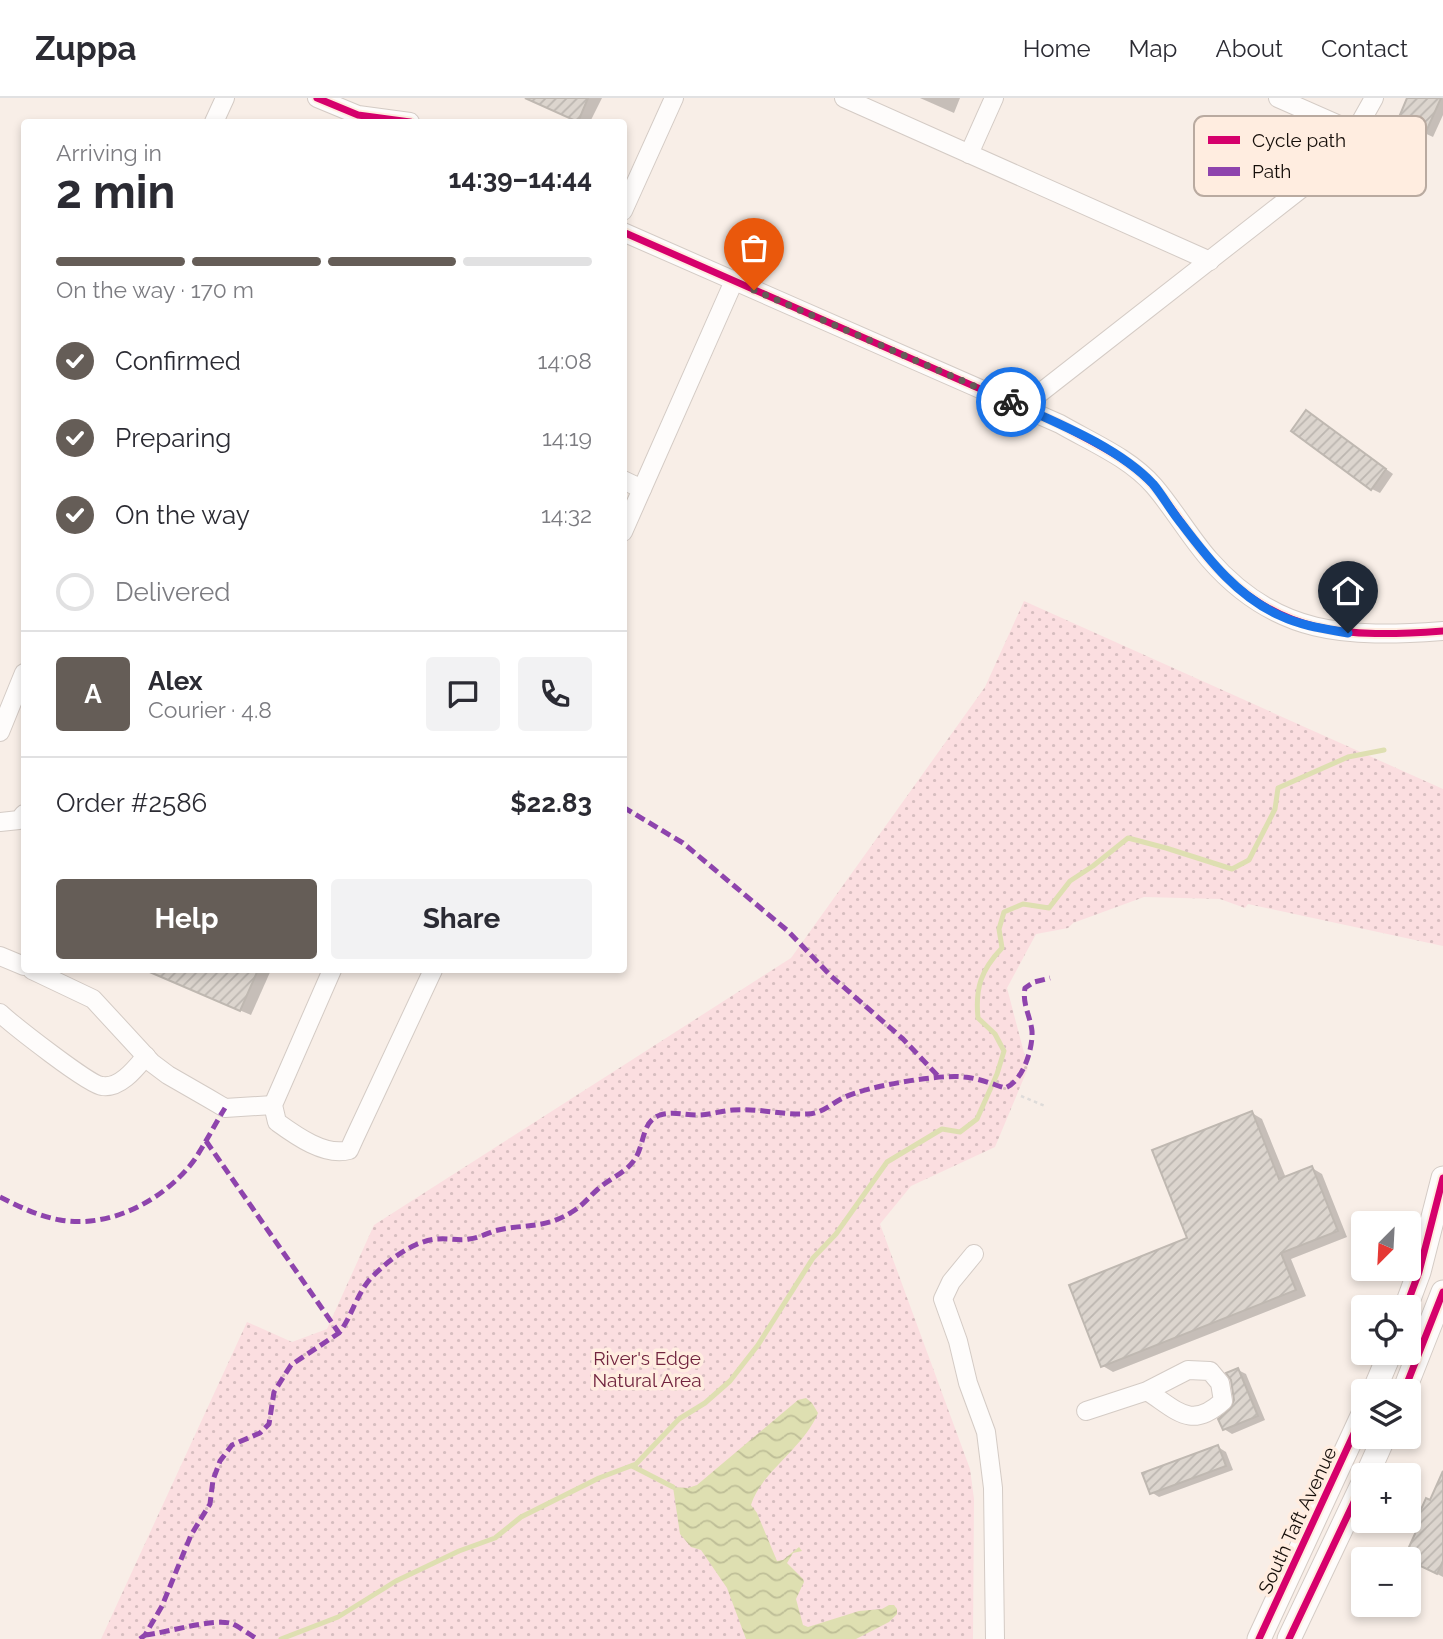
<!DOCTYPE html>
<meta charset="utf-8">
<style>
body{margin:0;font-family:Raleway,sans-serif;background:#f2f2f3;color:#2b2b33;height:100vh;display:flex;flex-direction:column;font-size:26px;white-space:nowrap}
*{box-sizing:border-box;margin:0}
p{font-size:23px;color:#7c7c81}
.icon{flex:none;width:38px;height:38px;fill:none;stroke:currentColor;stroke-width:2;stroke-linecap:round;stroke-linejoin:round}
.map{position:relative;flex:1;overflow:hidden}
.sheet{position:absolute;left:21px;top:21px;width:606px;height:854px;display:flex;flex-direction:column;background:#fff;border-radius:7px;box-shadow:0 4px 10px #0003}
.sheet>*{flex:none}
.needle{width:46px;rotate:204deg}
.tools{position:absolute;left:1351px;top:1113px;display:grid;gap:14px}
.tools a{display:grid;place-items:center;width:70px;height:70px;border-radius:7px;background:#fff;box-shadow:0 4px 10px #0003;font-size:35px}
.pin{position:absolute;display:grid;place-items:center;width:60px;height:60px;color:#fff;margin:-72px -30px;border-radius:50% 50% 50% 0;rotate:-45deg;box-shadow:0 0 7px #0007}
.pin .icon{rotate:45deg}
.courier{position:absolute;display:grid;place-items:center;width:70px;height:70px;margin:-35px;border:5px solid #1a73e8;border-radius:50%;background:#fff;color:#222;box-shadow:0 2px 9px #0007}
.head em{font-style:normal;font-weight:700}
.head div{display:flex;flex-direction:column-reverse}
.head{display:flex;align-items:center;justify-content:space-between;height:119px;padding:0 35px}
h1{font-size:46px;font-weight:700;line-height:52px}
.bar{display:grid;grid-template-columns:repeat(4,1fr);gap:10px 7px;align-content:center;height:84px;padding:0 35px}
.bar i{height:9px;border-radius:5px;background:#e1e1e2}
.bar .selected{background:#655d57}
.bar p{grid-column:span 4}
.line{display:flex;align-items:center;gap:18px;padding:0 35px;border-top:2px solid #e1e1e2}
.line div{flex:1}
.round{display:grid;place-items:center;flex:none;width:74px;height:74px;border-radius:7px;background:#f2f2f3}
ol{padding:0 35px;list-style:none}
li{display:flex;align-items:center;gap:21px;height:77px}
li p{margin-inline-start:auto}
li .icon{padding:7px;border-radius:50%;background:#655d57;color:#fff;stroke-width:4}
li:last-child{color:#7c7c81}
li i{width:38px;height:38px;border:4px solid #e1e1e2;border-radius:50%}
.action{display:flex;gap:14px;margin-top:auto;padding:14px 35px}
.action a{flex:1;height:80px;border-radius:7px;background:#655d57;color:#fff;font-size:28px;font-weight:700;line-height:80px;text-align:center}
.action a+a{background:#f2f2f3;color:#2b2b33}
header{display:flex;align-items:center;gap:42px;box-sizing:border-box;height:98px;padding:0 35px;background:#fff;border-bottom:2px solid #e1e1e2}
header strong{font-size:33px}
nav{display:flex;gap:38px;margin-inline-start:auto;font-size:24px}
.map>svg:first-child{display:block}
.park{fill:url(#park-dots)}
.water{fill:url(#water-waves)}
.shadow{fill:#0003}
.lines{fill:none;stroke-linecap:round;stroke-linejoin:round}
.stream{stroke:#dedfb1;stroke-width:5}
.building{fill:url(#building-hatch);stroke:#bfb8b1;stroke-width:2}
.minor-casing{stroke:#d4cbc5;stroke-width:20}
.major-casing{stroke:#d4cbc5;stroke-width:25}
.path{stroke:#dedbd9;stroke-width:2.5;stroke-dasharray:3.5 3.5;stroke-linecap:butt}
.minor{stroke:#fefcfb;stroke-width:18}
.major{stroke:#fefcfb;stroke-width:23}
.quiet{stroke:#8e44ad;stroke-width:5;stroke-dasharray:10 5;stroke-linecap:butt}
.cycleway-casing{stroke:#ffede0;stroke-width:11}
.cycleway{stroke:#d6006c;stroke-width:7}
.done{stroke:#655d57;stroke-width:7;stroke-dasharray:0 12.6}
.route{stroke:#1a73e8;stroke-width:9}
.labels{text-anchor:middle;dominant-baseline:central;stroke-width:7;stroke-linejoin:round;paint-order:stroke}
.park-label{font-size:19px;fill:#71243e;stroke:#ffede0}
.street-label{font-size:19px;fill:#160f0a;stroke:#ffede0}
.key{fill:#ffede0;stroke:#b9aaa0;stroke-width:2}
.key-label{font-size:19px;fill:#160f0a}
</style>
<header>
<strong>Zuppa</strong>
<nav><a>Home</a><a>Map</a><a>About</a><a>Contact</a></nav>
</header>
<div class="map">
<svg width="1443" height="1541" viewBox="0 0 1443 1541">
<defs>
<pattern id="park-dots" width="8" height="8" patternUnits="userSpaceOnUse" patternTransform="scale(1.75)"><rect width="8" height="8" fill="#fbdee0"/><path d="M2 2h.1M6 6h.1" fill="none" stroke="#d6bdbf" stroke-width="1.8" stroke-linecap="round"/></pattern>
<pattern id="water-waves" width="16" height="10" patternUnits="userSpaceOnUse" patternTransform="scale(1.75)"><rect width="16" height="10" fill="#dedfb1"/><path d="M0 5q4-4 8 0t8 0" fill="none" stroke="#bebe97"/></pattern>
<pattern id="building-hatch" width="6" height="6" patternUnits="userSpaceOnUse" patternTransform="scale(1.75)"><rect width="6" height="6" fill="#dcd5ce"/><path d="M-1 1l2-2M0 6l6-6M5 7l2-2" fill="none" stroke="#bcb6b0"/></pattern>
</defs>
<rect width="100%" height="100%" fill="#f8eee7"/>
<!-- park -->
<polygon class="park" points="1024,503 1443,691 1443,848 1248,806 1245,810 1220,801 1144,799 1073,825 1068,830 1036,836 1007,890 1028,970 995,1049 911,1088 880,1126 970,1371 974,1401 973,1541 101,1541 247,1224 292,1244 327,1231 374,1127 791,860 985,589"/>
<!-- water -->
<path class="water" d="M806,1300L812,1305L818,1315C804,1350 760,1375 751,1407L757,1415L777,1463L783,1462L799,1449L802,1453L793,1455L787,1465L803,1481L804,1484L796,1501L803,1527L808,1529L859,1513L882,1511L889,1507H894L897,1511V1516L889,1524L856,1541H746L727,1490L701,1452L691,1449L680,1436L673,1389L688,1390L697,1387L798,1302Z"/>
<!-- shadow -->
<g class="shadow">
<polygon points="526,0 602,0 590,24 580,24"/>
<polygon points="920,0 960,0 954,15"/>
<polygon points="1409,0 1443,0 1443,17 1433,39 1407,27"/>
<polygon points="1314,319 1393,376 1380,395 1372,391"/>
<polygon points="145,872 271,872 251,917"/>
<polygon points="1252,1015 1262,1021 1286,1080 1312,1070 1322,1076 1347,1139 1291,1161 1306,1198 1113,1274 1103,1268 1190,1141"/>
<polygon points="1238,1272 1246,1276 1265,1322 1232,1336 1224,1331 1236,1302"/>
<polygon points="1218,1349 1226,1354 1233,1372 1159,1399 1151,1394"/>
<polygon points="1443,1377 1443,1479 1406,1460"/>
</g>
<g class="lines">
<!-- stream -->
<g class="stream">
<polyline points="632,1368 673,1389"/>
<path d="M281,1541L338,1519L396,1483L459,1453L495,1440L521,1419L599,1380L636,1366L679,1321L705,1305L730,1283L758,1247L813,1160L836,1136L887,1064L942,1031L960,1034L977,1021L997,976L1004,953L995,936L978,920C975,890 981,872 1002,850L999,831L1004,814L1023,806L1049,810L1070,783L1093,768L1128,740L1166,750L1232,771L1249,762L1275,711L1278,690L1348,659L1384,652"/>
</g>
</g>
<!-- building -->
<g class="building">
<polygon points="525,0 588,0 578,24"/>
<polygon points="1407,0 1441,0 1425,36 1397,24"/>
<polygon points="1306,312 1386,371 1371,392 1291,333"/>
<polygon points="145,872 258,872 240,913"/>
<polygon points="1252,1013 1279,1081 1312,1068 1338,1133 1281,1155 1296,1192 1101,1269 1069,1187 1187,1140 1152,1052"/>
<polygon points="1238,1270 1258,1318 1223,1332 1218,1321 1230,1311 1234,1302 1231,1282 1226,1275"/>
<polygon points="1218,1347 1226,1368 1150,1396 1142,1375"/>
<polygon points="1443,1373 1443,1463 1437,1476 1404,1460 1419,1427 1415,1425 1426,1400 1430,1402"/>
</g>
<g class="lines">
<!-- minor casing -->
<g class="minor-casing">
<g id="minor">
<polyline points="317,0 358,17 410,24"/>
<polyline points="844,0 1210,163"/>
<polyline points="1278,0 1355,34"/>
<polyline points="214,24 225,0"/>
<polyline points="969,56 994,0"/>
<polyline points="623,113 674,0"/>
<path d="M623,134L1060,326C1091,344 1130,360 1154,388C1173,410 1189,438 1209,461C1276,538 1347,540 1443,533"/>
<polyline points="1022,309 1311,83 1355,34 1374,0"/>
<polyline points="623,382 642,391"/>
<polyline points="623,434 734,183"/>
<polyline points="0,634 24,575"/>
<polyline points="0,724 19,722 24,716"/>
<polyline points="0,858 24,868"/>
<polyline points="32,872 93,901 152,965 168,977 208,1000 225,1010 273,1007"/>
<path d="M332,872L273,1007L277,1024C295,1037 325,1059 349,1052L354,1041L433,872"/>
<path d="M0,915C13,927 89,987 102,988C120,991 136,970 146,958"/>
<polyline points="974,1156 951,1184 943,1201 958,1243 968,1285 986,1334 993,1390 995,1541"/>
<path d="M1086,1313L1147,1293C1178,1313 1191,1332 1223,1303L1220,1285L1210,1273L1188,1272L1147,1293"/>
</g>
</g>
<!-- major casing -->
<g class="major-casing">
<g id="major">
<polyline points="1406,1209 1419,1174 1443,1080"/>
<polyline points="1374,1293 1390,1255"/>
<polyline points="1404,1293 1443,1194"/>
<polyline points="1367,1377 1384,1339"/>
<polyline points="1259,1541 1363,1316"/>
<polyline points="1289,1541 1363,1385"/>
</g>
</g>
<!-- path -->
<polyline class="path" points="1021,998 1045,1008"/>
<!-- minor -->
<use href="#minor" class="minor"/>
<!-- major -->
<use href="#major" class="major"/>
<!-- quiet -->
<g class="quiet">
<polyline points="623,709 683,745 788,833 831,878 903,941 940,980"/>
<polyline points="206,1043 339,1235"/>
<path d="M0,1099C20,1109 38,1118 60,1122C111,1131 166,1101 195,1061C206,1044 215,1026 225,1010"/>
<path d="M145,1537C166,1535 215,1519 233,1526C241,1530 249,1536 257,1541"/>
<path d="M140,1541L145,1537L162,1508L191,1437L210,1406L213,1382L220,1363L232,1347L260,1335L269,1326L274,1294L291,1267L339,1235C353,1217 357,1193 374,1177C390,1161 415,1142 438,1141C448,1140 459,1143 469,1141C478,1140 486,1136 494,1133C526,1125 545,1132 575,1112C584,1106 590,1098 598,1091C610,1080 626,1075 635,1061C645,1046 641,1024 660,1017C673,1013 684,1017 697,1017C709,1017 721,1013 733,1012C758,1010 782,1017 807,1016C822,1016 832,1005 845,999C869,988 938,976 964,979C978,980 992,986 1005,990C1023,983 1033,951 1032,933C1030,917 1022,906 1025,890L1034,884L1050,880"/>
</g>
<!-- cycleway casing -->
<g class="cycleway-casing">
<g id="cycleway">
<polyline points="317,0 358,17 410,24"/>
<path d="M623,134L1060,326C1091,344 1130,360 1154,388C1173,410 1189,438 1209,461C1276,538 1347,540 1443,533"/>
<polyline points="1406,1209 1419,1174 1443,1080"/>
<polyline points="1404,1293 1443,1194"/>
<polyline points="1259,1541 1363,1316"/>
<polyline points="1289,1541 1363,1385"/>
</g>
</g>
<!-- cycleway -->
<use href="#cycleway" class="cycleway"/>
</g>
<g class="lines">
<!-- done -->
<polyline class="done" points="754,192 1011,304"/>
<!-- route -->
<path class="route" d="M1011,304C1057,325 1118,349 1153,386C1163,398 1171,413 1181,425C1209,462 1238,499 1281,518C1302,528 1326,531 1348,535"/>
</g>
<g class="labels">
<!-- park labels -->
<g class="park-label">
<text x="647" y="1260">River's Edge<tspan x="647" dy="22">Natural Area</tspan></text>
</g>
<!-- street labels -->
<g class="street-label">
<text transform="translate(1297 1422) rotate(-65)">South Taft Avenue</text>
</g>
</g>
<!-- legend -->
<rect x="1194" y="18" width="232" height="80" rx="10" class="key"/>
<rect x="1208" y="38" width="32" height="8" fill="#d6006c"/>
<rect x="1208" y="69" width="32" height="9" fill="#8e44ad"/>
<g class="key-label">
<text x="1252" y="49">Cycle path</text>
<text x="1252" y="80">Path</text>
</g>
</svg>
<div class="tools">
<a><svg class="needle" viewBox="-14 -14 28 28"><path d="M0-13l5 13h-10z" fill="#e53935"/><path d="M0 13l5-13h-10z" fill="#7c7c81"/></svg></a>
<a><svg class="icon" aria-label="locate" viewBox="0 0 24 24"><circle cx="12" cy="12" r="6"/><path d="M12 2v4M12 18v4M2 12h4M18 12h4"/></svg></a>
<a><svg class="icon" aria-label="layers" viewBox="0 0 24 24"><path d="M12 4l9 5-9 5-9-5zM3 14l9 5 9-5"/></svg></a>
<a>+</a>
<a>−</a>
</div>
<div class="pin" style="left:754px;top:192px;background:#ea580c"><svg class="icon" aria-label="bag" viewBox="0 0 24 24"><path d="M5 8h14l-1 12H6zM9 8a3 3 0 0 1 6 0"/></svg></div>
<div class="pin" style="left:1348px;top:535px;background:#1f2937"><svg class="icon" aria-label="home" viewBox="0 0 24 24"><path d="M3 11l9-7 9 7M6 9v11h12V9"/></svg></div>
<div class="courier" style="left:1011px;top:304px"><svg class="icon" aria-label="bike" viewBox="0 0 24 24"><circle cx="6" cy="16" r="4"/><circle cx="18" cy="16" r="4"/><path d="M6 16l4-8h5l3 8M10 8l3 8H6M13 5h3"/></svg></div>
<section class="sheet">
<div class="head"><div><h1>2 min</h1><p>Arriving in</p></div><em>14:39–14:44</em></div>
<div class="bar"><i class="selected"></i><i class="selected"></i><i class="selected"></i><i></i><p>On the way · 170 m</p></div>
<ol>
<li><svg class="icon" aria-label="check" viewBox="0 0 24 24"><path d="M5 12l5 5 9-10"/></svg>Confirmed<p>14:08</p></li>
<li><svg class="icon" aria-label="check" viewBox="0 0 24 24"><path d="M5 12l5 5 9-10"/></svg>Preparing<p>14:19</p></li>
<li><svg class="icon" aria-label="check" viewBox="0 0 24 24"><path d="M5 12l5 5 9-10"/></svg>On the way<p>14:32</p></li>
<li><i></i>Delivered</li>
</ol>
<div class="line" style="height:126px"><b class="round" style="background:#655d57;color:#fff">A</b><div><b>Alex</b><p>Courier · 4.8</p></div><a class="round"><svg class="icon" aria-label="chat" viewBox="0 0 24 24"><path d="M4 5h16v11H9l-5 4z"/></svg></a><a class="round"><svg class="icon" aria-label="phone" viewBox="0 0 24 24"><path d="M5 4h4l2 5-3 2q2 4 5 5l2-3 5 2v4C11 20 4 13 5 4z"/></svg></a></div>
<div class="line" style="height:91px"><div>Order #2586</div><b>$22.83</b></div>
<div class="action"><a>Help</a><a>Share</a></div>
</section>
</div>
